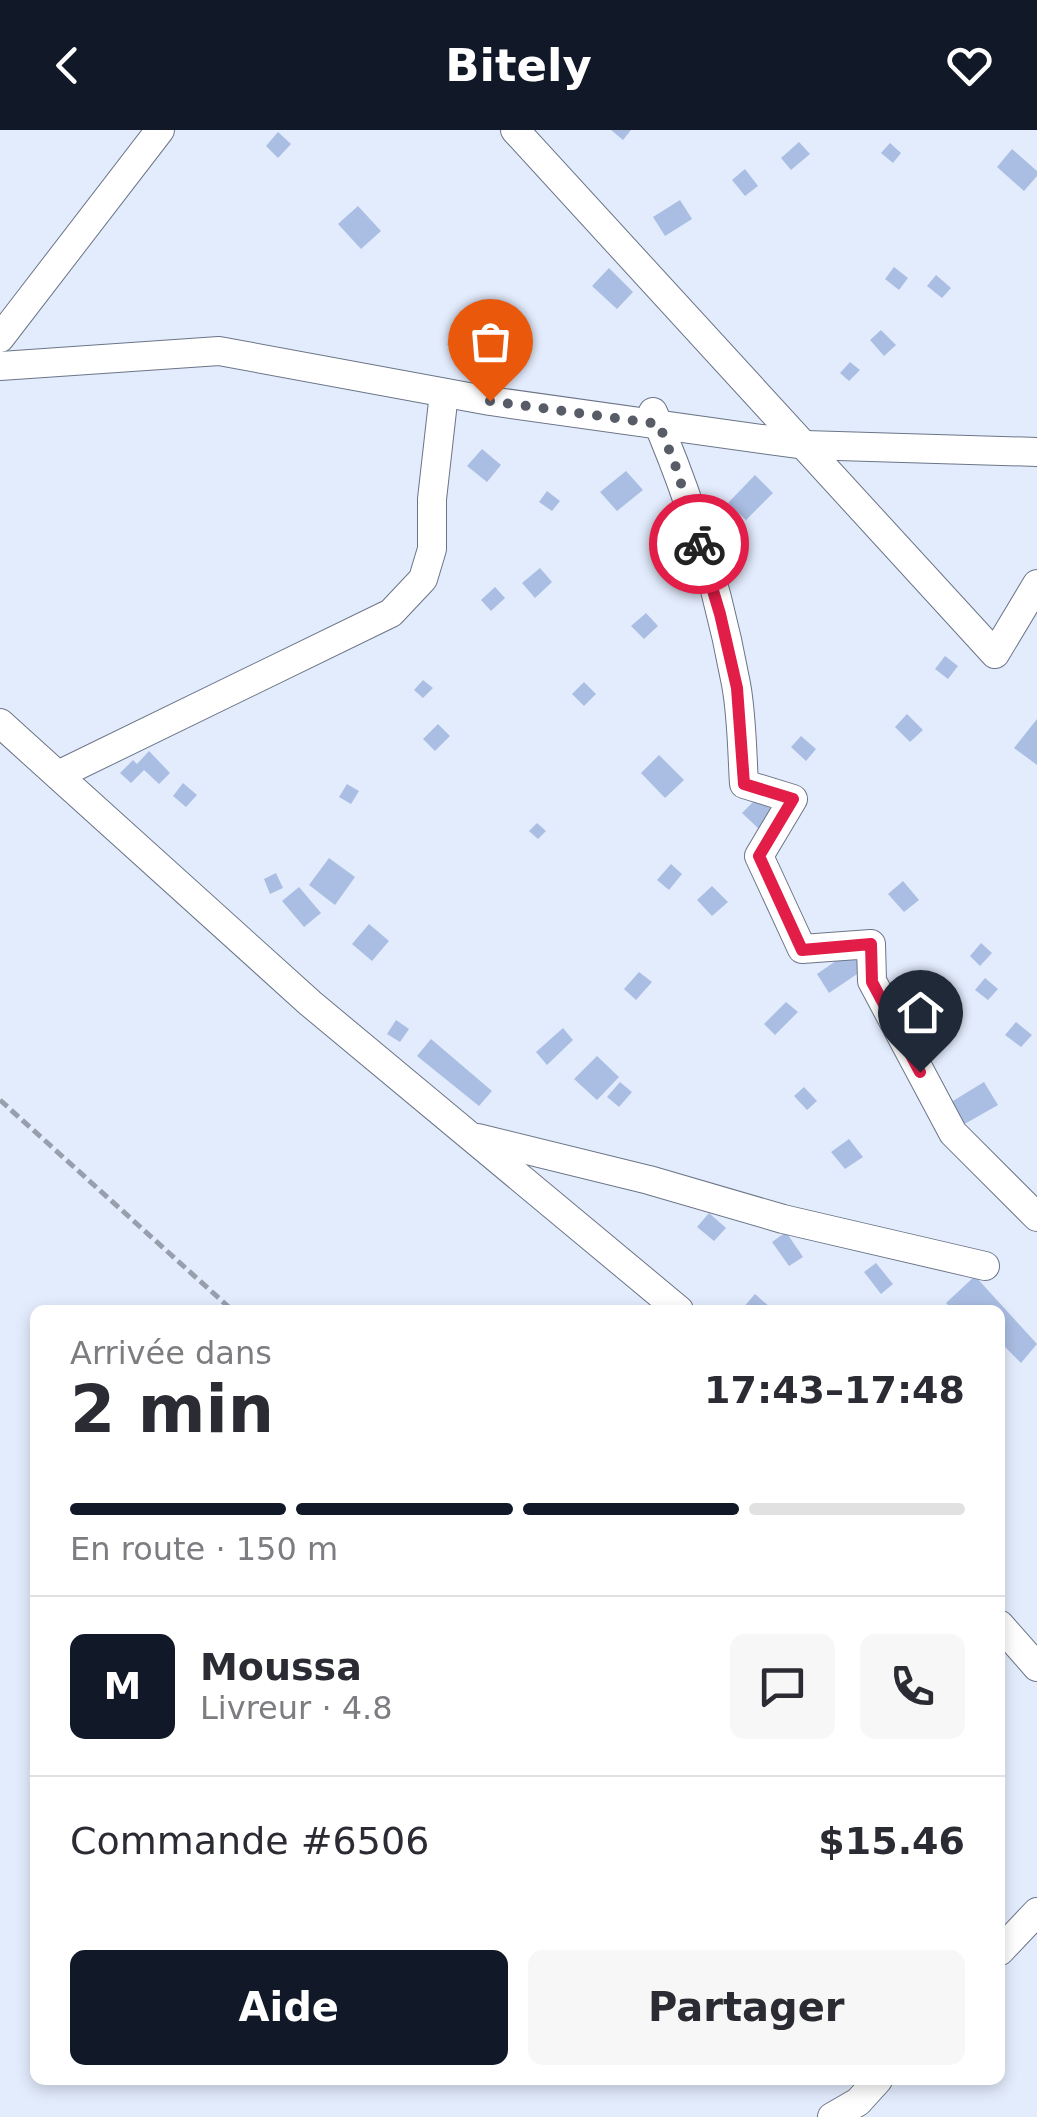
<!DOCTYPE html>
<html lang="fr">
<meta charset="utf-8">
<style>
body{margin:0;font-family:"DejaVu Sans",sans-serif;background:#f7f7f7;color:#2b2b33;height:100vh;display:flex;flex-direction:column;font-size:38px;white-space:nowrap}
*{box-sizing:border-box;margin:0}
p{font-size:32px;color:#7c7c81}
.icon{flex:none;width:55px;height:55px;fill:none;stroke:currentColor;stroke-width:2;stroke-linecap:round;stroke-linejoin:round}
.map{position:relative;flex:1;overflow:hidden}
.details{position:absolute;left:30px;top:1175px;width:975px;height:780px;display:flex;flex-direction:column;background:#fff;border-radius:15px;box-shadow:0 5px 15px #0003}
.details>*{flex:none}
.pin{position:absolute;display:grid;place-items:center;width:85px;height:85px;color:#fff;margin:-102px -42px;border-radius:50% 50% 50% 0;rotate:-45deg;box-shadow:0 0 10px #0007}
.pin .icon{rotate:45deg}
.courier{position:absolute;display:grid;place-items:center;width:100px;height:100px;margin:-50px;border:8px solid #e11d48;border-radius:50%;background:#fff;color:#222;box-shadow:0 2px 12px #0007}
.summary em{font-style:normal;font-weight:600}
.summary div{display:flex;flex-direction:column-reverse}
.summary{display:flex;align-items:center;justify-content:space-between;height:170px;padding:0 40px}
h1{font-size:65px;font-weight:600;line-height:75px}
.bar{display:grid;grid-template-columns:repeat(4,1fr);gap:15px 10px;align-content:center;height:120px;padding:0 40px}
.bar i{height:12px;border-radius:8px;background:#e1e1e2}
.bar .on{background:#111827}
.bar p{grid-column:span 4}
.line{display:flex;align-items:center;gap:25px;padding:0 40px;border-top:2px solid #e1e1e2}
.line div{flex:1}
.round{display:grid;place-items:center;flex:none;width:105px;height:105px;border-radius:15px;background:#f7f7f7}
.button{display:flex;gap:20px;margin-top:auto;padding:20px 40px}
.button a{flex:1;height:115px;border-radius:15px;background:#111827;color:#fff;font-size:40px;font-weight:600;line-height:115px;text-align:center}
.button a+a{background:#f7f7f7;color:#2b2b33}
header{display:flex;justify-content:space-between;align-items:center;height:130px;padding:0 40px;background:#111827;color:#fff;font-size:45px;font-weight:600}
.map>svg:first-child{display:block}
.building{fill:#aabee3}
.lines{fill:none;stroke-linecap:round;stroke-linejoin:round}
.minor-casing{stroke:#6b7587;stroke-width:30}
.path{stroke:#989fac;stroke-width:5;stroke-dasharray:10 5;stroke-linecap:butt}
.minor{stroke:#fff;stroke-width:28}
.done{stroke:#575c67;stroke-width:10;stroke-dasharray:0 18}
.route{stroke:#e11d48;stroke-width:12}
</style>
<header><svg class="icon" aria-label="back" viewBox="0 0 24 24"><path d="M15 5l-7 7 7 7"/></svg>Bitely<svg class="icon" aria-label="heart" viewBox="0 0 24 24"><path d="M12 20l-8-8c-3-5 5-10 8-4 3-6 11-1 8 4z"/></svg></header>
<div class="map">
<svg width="1037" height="1987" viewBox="0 0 1037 1987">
<rect width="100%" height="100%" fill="#e3ecfd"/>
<!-- building -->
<g class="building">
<polygon points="611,0 631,0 623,10"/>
<polygon points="278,2 291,14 278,28 266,16"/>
<polygon points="799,12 810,24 791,40 781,28"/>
<polygon points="890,13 901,23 893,33 881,23"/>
<polygon points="1012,19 1037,41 1037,46 1024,61 997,37"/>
<polygon points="745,39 758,56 745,66 732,50"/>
<polygon points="680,70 692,89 665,106 653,87"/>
<polygon points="358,76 381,101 361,119 338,94"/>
<polygon points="894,137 908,148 899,160 885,149"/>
<polygon points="609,138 633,162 617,179 592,156"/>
<polygon points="936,145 951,158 942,168 927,156"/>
<polygon points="483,182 501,202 465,234 447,214"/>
<polygon points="881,200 896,215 884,226 870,210"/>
<polygon points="850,232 860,240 849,251 840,243"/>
<polygon points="482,319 501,335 487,352 467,336"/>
<polygon points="626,341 643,360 617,381 600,362"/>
<polygon points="755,345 773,363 746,390 728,373"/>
<polygon points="547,361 560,371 552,381 539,372"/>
<polygon points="540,438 552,452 535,468 522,453"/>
<polygon points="495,457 505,468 491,481 481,470"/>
<polygon points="646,483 658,496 644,509 631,496"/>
<polygon points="945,526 958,536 948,549 935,539"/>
<polygon points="423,550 433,558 423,568 414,560"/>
<polygon points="584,552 596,564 584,576 572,564"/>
<polygon points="907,584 923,600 910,612 895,597"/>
<polygon points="1037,589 1037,635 1014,618"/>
<polygon points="438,594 450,606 435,621 423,609"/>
<polygon points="801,606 816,619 806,631 791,617"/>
<polygon points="149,621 170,643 159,654 144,640 131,653 120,643 133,630 137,634"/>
<polygon points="659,625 684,650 665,668 641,643"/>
<polygon points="183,653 197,665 186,677 173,666"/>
<polygon points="347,654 359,661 351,674 339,667"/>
<polygon points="758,667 774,682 759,699 742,683"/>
<polygon points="537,693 546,701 538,709 529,701"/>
<polygon points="329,728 355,747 335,775 309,755"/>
<polygon points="671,734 682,744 669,760 657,750"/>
<polygon points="276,743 283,758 270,764 264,749"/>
<polygon points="903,751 919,770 904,782 888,764"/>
<polygon points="712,756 728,772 712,786 697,770"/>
<polygon points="299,757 321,783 304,797 282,771"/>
<polygon points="369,794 389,811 372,831 352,814"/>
<polygon points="981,813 992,823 980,836 970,826"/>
<polygon points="850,821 863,840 829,863 817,844"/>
<polygon points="639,842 652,852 636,870 624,859"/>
<polygon points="985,848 998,859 988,870 975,860"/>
<polygon points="945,858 961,871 948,887 932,874"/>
<polygon points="786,872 798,882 775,905 764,894"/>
<polygon points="396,890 409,899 400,912 387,904"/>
<polygon points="1016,892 1032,905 1021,917 1005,905"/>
<polygon points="563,898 573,910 547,935 536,922"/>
<polygon points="431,909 492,961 479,976 417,926"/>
<polygon points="597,926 619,947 597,970 574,949"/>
<polygon points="620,952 632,962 619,977 607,967"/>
<polygon points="984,952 998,975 961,996 948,974"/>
<polygon points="804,957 817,971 807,980 794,966"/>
<polygon points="849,1009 863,1027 845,1039 831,1022"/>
<polygon points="709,1083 726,1098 714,1111 697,1097"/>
<polygon points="786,1102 803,1127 789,1136 772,1112"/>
<polygon points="876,1133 893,1154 881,1164 864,1142"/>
<polygon points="975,1146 1037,1214 1021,1233 1000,1212 1000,1180 953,1180 946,1173"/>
<polygon points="755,1164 771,1178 770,1180 741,1180"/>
</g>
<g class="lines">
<!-- minor casing -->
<g class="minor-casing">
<g id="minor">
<polyline points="515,0 995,524 1037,454"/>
<polyline points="0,208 160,0"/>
<polyline points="0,236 219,221 490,271 805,315 1037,322"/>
<path d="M653,282C690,367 719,462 736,554C742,586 742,621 744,654L793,669L759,726L802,819L871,814L872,851L953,1003L1037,1087"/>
<polyline points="0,593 310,873 679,1180"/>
<polyline points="58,645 391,483 423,449 432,419 432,369 444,263"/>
<polyline points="478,1008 649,1050 783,1089 985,1136"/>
<polyline points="1000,1495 1037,1537"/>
<polyline points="1000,1821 1037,1782"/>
<polyline points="832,1987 858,1972 878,1950"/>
</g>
</g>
<!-- path -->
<polyline class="path" points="0,970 232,1180"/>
<!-- minor -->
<use href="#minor" class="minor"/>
</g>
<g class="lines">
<!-- done -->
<polyline class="done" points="490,271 659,294 677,340 699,414"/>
<!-- route -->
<polyline class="route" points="699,414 720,484 737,558 744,654 793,669 759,726 802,820 871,814 872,852 920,942"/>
</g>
</svg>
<div class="pin" style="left:490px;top:271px;background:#ea580c"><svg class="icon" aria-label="bag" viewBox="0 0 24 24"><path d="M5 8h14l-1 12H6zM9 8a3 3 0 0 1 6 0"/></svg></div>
<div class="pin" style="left:920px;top:942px;background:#1f2937"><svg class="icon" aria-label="home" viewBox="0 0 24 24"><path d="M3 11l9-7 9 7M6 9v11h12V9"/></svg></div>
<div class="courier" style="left:699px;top:414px"><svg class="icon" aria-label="bike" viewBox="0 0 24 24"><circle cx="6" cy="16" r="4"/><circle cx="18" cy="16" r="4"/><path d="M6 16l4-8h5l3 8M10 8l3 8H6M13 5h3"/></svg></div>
<section class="details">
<div class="summary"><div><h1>2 min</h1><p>Arrivée dans</p></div><em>17:43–17:48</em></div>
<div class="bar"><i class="on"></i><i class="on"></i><i class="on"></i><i></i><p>En route · 150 m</p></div>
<div class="line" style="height:180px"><b class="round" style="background:#111827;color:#fff">M</b><div><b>Moussa</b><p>Livreur · 4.8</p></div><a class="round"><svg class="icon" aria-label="chat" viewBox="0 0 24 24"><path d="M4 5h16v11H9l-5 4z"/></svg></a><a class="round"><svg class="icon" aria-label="phone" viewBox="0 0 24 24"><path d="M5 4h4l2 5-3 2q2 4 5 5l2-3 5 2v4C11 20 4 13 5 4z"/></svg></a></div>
<div class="line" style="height:130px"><div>Commande #6506</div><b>$15.46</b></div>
<div class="button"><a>Aide</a><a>Partager</a></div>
</section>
</div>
